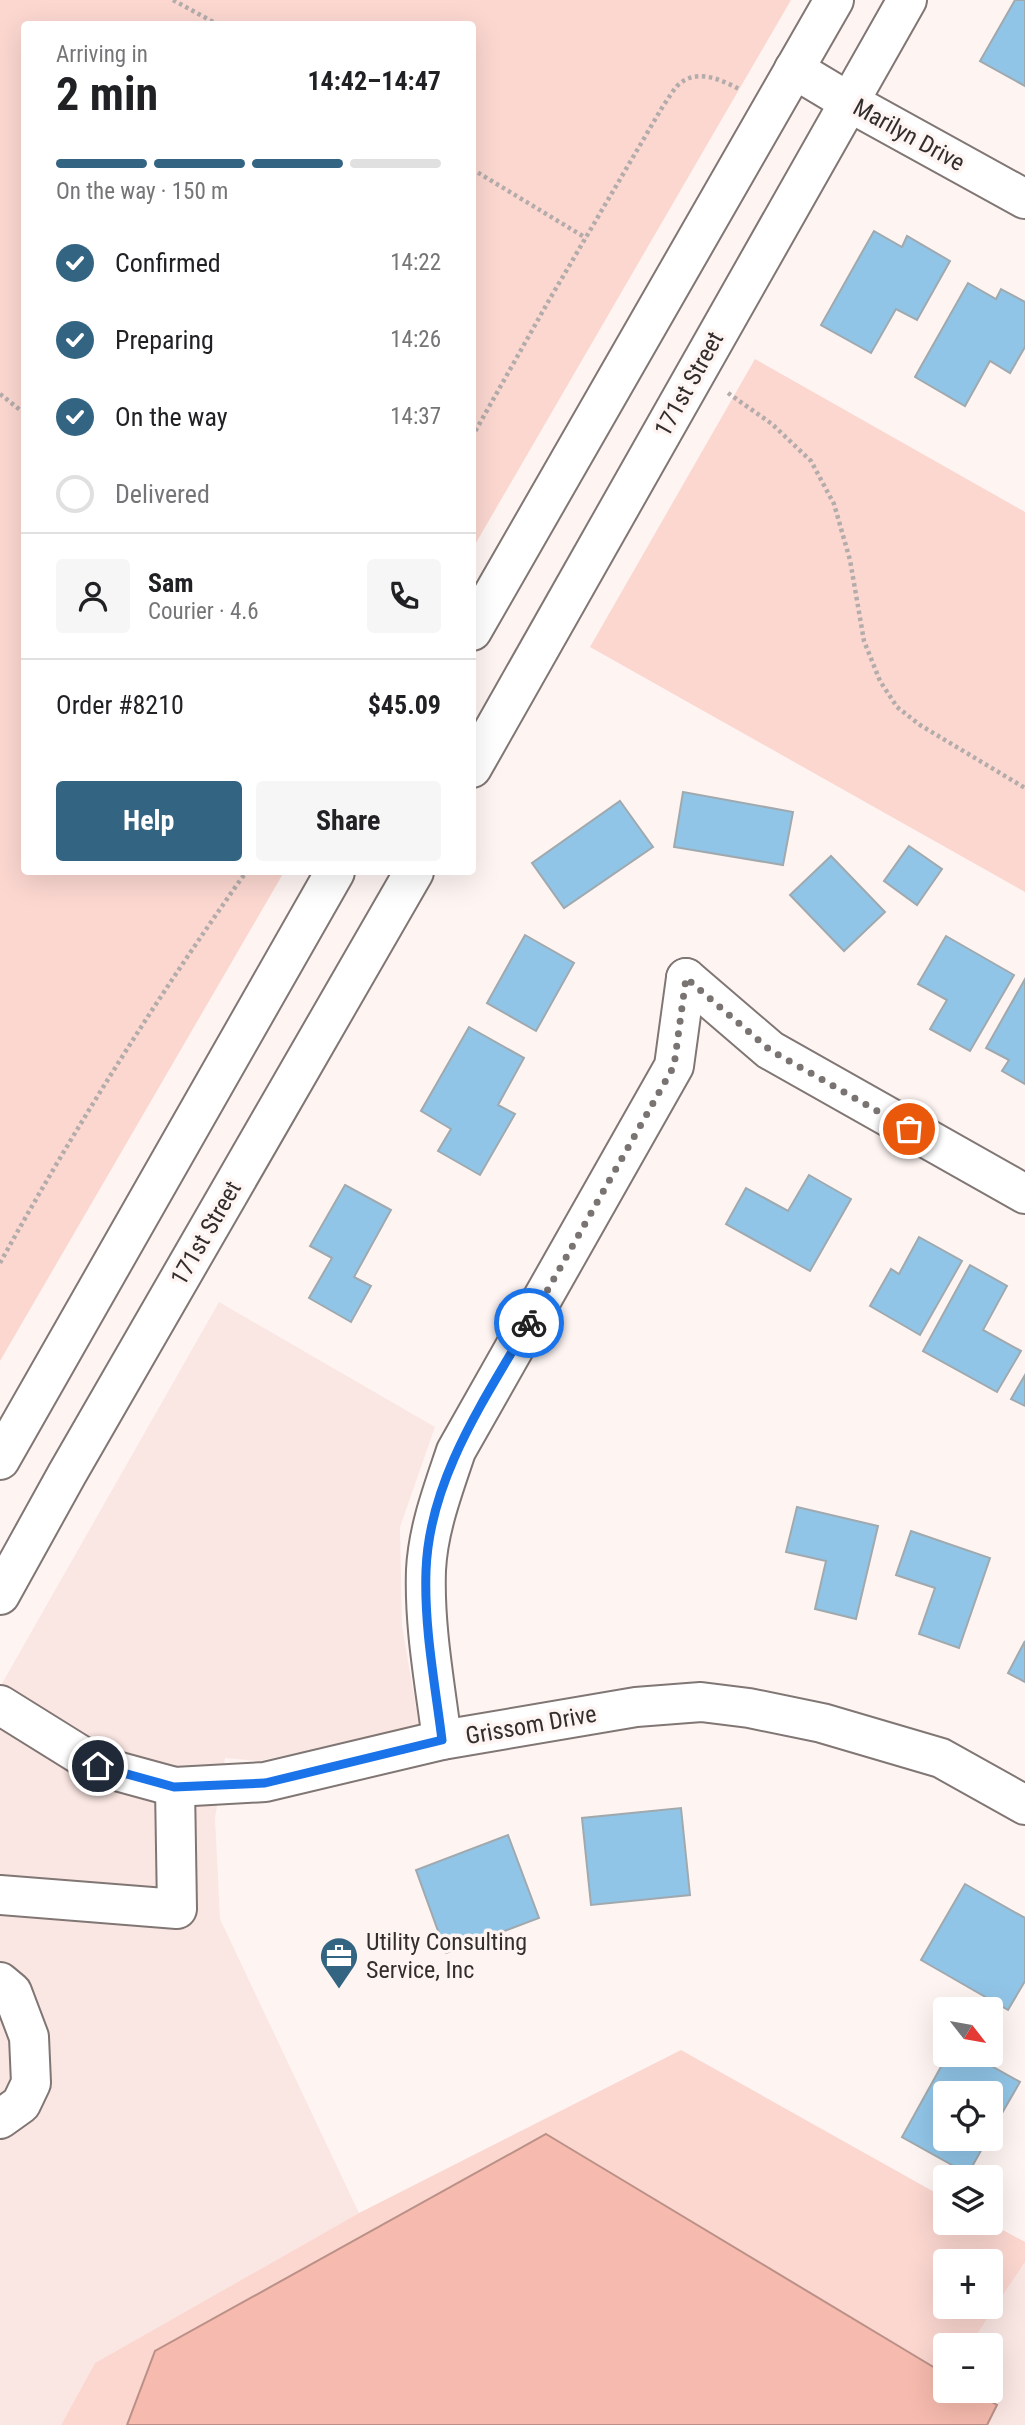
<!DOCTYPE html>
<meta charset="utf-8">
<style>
body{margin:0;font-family:"Roboto Condensed",sans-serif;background:#f6f6f6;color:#202124;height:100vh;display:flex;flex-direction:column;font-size:26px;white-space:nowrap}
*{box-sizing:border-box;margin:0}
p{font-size:23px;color:#757577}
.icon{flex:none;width:38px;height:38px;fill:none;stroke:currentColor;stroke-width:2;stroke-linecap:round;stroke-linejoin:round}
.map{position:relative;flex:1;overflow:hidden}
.drawer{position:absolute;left:21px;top:21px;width:455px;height:854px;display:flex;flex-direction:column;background:#fff;border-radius:7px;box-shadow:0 7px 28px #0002}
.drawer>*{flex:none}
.needle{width:46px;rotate:121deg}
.tools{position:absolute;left:933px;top:1997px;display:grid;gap:14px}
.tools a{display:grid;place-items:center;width:70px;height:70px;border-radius:7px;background:#fff;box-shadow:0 7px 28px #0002;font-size:35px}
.pin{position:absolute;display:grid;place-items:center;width:60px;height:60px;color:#fff;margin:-30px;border:4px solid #fff;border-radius:50%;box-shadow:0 2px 7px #0007}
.courier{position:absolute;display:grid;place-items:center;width:70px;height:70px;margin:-35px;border:5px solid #1a73e8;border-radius:50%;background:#fff;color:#222;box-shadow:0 2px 9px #0007}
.headline em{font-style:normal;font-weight:700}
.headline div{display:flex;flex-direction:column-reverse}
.headline{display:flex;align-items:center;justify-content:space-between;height:119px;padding:0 35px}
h1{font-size:46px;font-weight:700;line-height:52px}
.bar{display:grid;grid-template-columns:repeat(4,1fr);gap:10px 7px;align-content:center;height:84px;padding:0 35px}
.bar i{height:9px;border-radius:5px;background:#e0e0e0}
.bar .on{background:#336582}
.bar p{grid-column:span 4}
.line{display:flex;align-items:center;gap:18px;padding:0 35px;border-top:2px solid #e0e0e0}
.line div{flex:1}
.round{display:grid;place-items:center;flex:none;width:74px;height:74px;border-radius:7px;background:#f6f6f6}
ol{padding:0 35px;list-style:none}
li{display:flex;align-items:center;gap:21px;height:77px}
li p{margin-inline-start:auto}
li .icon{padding:7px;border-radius:50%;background:#336582;color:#fff;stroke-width:4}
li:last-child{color:#757577}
li i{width:38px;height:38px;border:4px solid #e0e0e0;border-radius:50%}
.cta{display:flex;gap:14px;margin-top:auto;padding:14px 35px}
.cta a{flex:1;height:80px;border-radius:7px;background:#336582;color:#fff;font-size:28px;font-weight:700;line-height:80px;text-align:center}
.cta a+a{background:#f6f6f6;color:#202124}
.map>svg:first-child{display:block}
.built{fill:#fae6e2}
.green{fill:#fbd7d0;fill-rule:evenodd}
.water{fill:#f6baae;stroke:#bb9087;stroke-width:2}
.building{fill:#91c5e7;stroke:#a0a9ae;stroke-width:2}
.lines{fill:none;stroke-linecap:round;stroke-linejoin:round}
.minor-casing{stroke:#807674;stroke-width:42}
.path{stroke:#b3acaa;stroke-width:4.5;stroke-dasharray:3.5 3.5;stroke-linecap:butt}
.minor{stroke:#fff;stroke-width:38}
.done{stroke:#797472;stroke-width:7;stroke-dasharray:0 12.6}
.route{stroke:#1a73e8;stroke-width:9}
.labels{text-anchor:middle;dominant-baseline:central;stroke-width:7;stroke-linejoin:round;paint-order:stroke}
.street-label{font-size:24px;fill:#322e2d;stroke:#fef5f3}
.poi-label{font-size:24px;fill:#322e2d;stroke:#fef5f3;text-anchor:start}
</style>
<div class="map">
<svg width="1025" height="2425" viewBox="0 0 1025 2425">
<rect width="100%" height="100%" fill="#fef5f3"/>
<!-- built -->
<g class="built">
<polygon points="219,1302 435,1427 400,1527 402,1626 419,1725 259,1761 225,1758 215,1818 220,1919 359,2213 95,2363 61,2425 0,2425 0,1687"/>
<polygon points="1025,2262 1025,2425 917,2425 945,2390 990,2390 990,2345 970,2345"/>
</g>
<!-- green -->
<g class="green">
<polygon points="0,0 791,0 473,548 472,24 24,24 24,872 284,872 0,1361"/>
<polygon points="755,359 1025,512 1025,892 590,647"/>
<path d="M681,2050L945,2198V2222L990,2223L1025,2242V2262L970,2345H945V2383L917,2425H61L95,2363L359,2213ZM945,2261H990V2306H945Z"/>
</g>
<!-- water -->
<polygon class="water" points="546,2134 945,2374 945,2390 972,2391 997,2405 987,2425 127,2425 155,2351"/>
<!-- building -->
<g class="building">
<polygon points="1015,0 1025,0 1025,86 980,61"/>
<polygon points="874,231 902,247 907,236 950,261 917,320 896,309 871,353 821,325"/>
<polygon points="968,283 996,299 1001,289 1025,302 1025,347 1010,373 990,361 965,406 915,377"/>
<polygon points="683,792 793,812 783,865 674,847"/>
<polygon points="620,801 653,847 564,908 532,863"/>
<polygon points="909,846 942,869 917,905 884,881"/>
<polygon points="831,856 885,912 844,951 790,895"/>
<polygon points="525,935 574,963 536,1031 487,1003"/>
<polygon points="946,936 1014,975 970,1051 930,1029 947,1000 918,984"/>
<polygon points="1025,979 1025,1084 1002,1071 1009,1060 986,1048"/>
<polygon points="469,1027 524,1058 498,1105 515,1114 480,1175 438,1151 451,1129 421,1111"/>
<polygon points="809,1175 851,1199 810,1271 726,1224 746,1188 788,1211"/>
<polygon points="345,1185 391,1210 354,1277 371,1286 351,1322 309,1298 332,1258 310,1246"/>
<polygon points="919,1237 962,1261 920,1335 870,1306 891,1269 899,1274"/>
<polygon points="970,1265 1007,1286 983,1330 1021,1351 997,1392 923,1351"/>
<polygon points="1025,1375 1025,1406 1011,1399"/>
<polygon points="797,1507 878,1526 856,1619 815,1609 826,1561 786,1552"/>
<polygon points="911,1531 990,1558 959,1648 919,1634 935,1588 896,1575"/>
<polygon points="1025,1641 1025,1682 1008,1673"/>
<polygon points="681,1808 690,1895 591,1905 582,1818"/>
<polygon points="508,1835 539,1918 446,1953 416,1870"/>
<polygon points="965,1884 1025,1918 1025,1981 1008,2010 921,1960"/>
<polygon points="948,2054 970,2054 1020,2082 990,2134 990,2093 945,2093 945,2138 988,2138 968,2174 902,2137"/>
</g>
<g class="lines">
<!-- minor casing -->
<g class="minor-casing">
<g id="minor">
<polyline points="794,69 849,102 1025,199"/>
<polyline points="472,631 834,0"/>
<polyline points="472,768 907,0"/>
<polyline points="686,978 770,1050 1025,1194"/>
<polyline points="0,1460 335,872"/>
<polyline points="0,1595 67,1474 414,872"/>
<polyline points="0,1705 98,1766 175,1787 265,1782 442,1740 636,1707 701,1702 749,1708 822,1723 941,1758 1025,1805"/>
<path d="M442,1740C435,1684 424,1627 426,1570C428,1529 443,1490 456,1451L674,1066L686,978"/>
<polyline points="0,1895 177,1909 175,1787"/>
<polyline points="0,1982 12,1992 29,2037 31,2083 21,2104 0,2119"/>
</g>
</g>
<!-- path -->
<g class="path">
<polyline points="173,0 217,24"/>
<polyline points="472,169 586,238"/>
<polyline points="728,393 772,424 811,461 834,504 850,560 864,641 880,681 897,707 920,725 1025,788"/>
<polyline points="0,394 24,413"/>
<path d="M472,437L548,302L663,106C668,99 672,92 677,86C696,67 722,80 741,90"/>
<path d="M0,1263C74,1129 158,996 246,872"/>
</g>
<!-- minor -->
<use href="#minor" class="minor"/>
</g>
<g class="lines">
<!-- done -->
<polyline class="done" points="529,1323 674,1066 686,978 770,1050 909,1129"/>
<!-- route -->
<path class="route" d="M98,1766L174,1787L265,1783L442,1740C435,1684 424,1627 426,1571C429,1479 485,1399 529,1323"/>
</g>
<!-- icons -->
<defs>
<g id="office-pin" transform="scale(2.0125)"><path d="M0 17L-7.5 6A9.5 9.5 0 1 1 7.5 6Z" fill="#336582" stroke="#fef5f3"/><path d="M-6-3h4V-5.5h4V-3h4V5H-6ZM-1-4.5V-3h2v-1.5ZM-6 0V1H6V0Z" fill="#fff"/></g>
</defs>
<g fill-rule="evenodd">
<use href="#office-pin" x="339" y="1956"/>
</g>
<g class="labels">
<!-- street labels -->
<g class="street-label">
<text transform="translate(909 135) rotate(29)">Marilyn Drive</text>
<text transform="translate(689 384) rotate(-61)">171st Street</text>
<text transform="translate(206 1233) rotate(-60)">171st Street</text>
<text transform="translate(531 1725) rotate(-10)">Grissom Drive</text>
</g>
<!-- poi labels -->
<g class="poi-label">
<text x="366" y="1942">Utility Consulting<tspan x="366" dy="28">Service, Inc</tspan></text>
</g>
</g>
</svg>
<div class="tools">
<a><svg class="needle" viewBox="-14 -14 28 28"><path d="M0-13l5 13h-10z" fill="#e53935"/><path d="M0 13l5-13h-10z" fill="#757577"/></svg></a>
<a><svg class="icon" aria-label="locate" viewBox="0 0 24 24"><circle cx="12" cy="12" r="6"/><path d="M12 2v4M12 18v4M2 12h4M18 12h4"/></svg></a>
<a><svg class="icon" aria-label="layers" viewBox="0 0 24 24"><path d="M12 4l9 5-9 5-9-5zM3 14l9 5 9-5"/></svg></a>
<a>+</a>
<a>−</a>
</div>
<div class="pin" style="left:909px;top:1129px;background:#ea580c"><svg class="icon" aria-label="bag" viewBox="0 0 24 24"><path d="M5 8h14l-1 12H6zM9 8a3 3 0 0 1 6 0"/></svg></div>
<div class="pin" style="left:98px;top:1766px;background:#1f2937"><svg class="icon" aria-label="home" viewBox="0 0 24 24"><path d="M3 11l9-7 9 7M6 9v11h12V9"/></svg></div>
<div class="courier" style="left:529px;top:1323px"><svg class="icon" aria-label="bike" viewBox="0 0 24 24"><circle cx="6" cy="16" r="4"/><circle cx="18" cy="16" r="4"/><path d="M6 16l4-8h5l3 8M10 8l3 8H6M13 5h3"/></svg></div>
<section class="drawer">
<div class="headline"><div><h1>2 min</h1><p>Arriving in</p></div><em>14:42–14:47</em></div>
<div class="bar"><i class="on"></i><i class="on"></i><i class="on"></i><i></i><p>On the way · 150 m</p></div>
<ol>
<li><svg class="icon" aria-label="check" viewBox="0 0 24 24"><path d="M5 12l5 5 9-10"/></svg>Confirmed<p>14:22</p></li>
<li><svg class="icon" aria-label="check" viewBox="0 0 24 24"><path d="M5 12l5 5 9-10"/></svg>Preparing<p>14:26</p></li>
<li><svg class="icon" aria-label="check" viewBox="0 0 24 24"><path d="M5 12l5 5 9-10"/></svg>On the way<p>14:37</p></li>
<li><i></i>Delivered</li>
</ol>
<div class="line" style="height:126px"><a class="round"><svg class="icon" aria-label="person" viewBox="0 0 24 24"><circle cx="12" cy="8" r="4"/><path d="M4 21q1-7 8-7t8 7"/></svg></a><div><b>Sam</b><p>Courier · 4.6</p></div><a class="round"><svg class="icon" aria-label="phone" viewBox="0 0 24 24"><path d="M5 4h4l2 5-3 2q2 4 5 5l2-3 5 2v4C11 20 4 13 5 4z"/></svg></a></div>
<div class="line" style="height:91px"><div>Order #8210</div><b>$45.09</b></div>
<div class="cta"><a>Help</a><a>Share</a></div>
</section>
</div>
